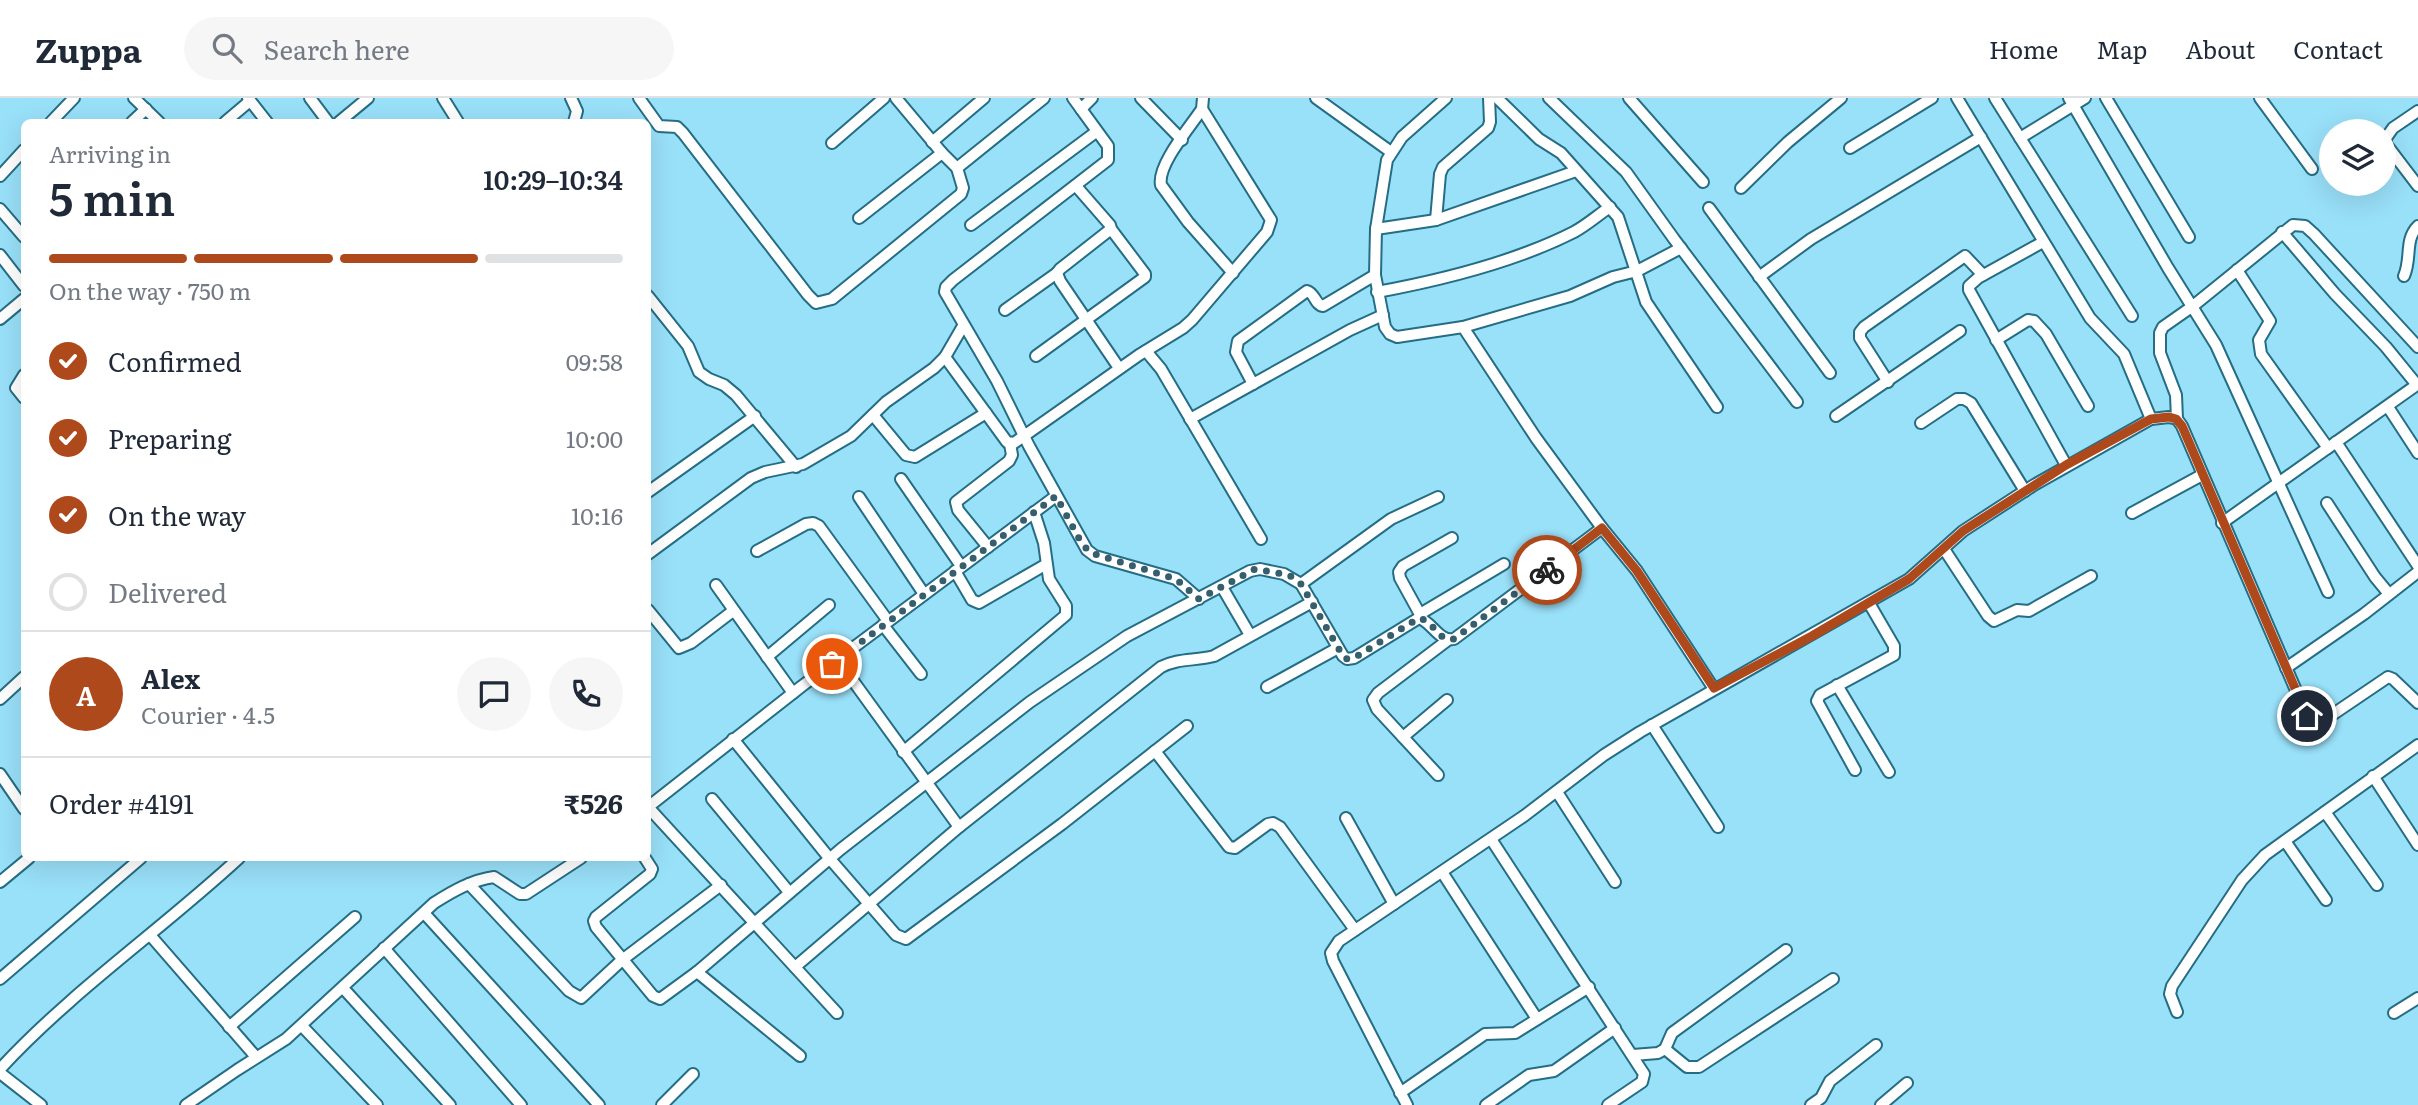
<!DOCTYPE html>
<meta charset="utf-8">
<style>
body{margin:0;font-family:Literata,serif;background:#f6f6f7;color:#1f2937;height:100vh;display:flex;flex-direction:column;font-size:26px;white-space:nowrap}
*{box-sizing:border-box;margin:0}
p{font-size:23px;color:#747a83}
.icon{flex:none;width:38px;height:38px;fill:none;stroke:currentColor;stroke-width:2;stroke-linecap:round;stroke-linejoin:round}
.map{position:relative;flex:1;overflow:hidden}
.details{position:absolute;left:21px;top:21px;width:630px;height:742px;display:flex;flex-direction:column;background:#fff;border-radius:10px;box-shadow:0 7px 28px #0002}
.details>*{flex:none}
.controls{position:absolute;left:2319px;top:21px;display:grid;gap:14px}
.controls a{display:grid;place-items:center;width:77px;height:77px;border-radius:50%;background:#fff;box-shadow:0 7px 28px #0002;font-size:35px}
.pin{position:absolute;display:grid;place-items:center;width:60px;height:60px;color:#fff;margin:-30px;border:4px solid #fff;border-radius:50%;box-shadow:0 2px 7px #0007}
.courier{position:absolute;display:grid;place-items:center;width:70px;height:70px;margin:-35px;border:5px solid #ae491b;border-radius:50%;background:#fff;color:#222;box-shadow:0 2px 9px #0007}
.overview em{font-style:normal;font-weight:600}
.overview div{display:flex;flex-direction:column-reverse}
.overview{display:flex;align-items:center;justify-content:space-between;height:119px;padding:0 28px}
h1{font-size:46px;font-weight:600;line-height:52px}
.bar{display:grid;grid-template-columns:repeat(4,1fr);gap:10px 7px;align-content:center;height:84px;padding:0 28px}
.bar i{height:9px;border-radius:5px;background:#e0e1e3}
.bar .current{background:#ae491b}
.bar p{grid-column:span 4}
.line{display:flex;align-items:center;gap:18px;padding:0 28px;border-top:2px solid #e0e1e3}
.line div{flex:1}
.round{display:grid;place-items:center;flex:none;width:74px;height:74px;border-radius:37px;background:#f6f6f7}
ol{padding:0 28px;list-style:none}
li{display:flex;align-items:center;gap:21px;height:77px}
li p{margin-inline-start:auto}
li .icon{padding:7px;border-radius:50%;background:#ae491b;color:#fff;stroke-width:4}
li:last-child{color:#747a83}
li i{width:38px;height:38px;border:4px solid #e0e1e3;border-radius:50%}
header{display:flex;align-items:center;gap:42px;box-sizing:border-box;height:98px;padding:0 35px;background:#fff;border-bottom:2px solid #e0e1e3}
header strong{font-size:33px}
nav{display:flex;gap:38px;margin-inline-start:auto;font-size:24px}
.search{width:490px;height:63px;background:#f6f6f7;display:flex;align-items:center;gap:18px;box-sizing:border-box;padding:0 24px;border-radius:38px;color:#747a83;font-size:26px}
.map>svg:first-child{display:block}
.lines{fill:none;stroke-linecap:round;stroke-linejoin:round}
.minor-casing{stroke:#256d84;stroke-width:14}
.minor{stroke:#fff;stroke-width:10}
.done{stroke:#365e6d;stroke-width:7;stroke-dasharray:0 12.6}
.route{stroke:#ae491b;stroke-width:9}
</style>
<header>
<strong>Zuppa</strong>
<div class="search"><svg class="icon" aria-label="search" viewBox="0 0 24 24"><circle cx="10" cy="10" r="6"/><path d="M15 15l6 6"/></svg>Search here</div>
<nav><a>Home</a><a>Map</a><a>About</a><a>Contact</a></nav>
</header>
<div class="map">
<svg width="2418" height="1007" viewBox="0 0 2418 1007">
<rect width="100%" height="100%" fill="#99e0f9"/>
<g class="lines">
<!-- minor casing -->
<g class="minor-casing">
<g id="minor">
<polyline points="134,0 159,24"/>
<polyline points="248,0 267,24"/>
<polyline points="310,0 328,24"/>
<polyline points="443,0 458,24"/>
<polyline points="571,0 577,13 574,24"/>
<polyline points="639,0 659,28 677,29 683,35 808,197 816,205 832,201 961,96 963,90 957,70 942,55 896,0"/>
<polyline points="1073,0 1081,11 1092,0"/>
<polyline points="1141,0 1182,42"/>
<path d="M1203,0L1202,11C1190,29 1157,67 1161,87L1188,124L1233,175"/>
<polyline points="1316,0 1391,54"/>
<polyline points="1446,0 1402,39 1387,62 1376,131 1375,177 1385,229 1390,236 1397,239 1463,229 1536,340 1602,430 1637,473 1714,591"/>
<polyline points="1497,0 1539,41 1561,55 1618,119 1646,204 1717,309"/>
<polyline points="1549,0 1626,74 1674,141 1797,304"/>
<polyline points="1629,0 1703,84"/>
<polyline points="1957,0 2090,220 2124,256 2151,321"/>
<polyline points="1995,0 2132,218"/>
<polyline points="2069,0 2168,170 2216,247 2328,494"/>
<polyline points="2106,0 2189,139"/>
<polyline points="2260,0 2312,71"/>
<polyline points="1081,11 1108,48 1108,62 953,182 946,189 945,194 997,283 1029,348 1087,452 1095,458 1176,481 1199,501"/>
<polyline points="2418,13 2393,30 2386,40 2386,46 2418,88"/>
<polyline points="51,24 74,0"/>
<polyline points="132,24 146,11"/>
<polyline points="225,24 250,3"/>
<polyline points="339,24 368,0"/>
<polyline points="2020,40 2085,0"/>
<polyline points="932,44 984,0"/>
<polyline points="832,45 884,0"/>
<polyline points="1850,50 1932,0"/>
<polyline points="957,70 1044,0"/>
<polyline points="0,78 24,52"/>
<polyline points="1076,88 1110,127 1111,131 1060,171 1057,175 1060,183 1119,270"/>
<polyline points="1741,90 1788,44 1841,0"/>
<polyline points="1709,110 1830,275"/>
<polyline points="0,111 24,139"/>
<polyline points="859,120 942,55"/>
<polyline points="1436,122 1440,76 1443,69 1488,30 1490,24 1489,0"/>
<polyline points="971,127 1096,34"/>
<polyline points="1376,131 1436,122 1576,73"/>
<polyline points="2282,134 2335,196 2386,249 2417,287"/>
<polyline points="2043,144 1978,180 1969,188 1969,192 2066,367"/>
<polyline points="0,157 24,188"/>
<polyline points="2237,172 2270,223 2259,242 2261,256 2328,350"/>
<path d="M2404,178C2412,160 2404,142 2418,128"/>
<polyline points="1759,179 1811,141 1981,39"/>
<path d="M1377,194C1442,182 1515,164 1574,134C1587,127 1598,117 1610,109"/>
<polyline points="648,198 688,248 699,274 709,281 724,287 736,297 796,369"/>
<polyline points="1005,212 1057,175"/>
<polyline points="0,221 24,201"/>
<polyline points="1463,229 1570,198 1613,179 1637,173 1681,150"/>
<polyline points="1996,242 2028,222 2034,223 2046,236 2088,308"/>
<polyline points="1146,253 1161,271 1261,441"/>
<polyline points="1036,258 1145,179 1145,176 1111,131"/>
<polyline points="945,259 1007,344 1014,345 1139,257 1183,230 1192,222 1267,134 1271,122 1202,11"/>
<polyline points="24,277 16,290 24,300"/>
<polyline points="1888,284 1860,240 1860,234 1864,229 1965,158 1983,177"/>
<path d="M1253,286L1236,254L1238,243L1307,193C1315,195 1315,207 1323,208L1375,177"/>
<polyline points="2388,309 2418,355"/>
<polyline points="873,317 906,357 915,359 986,315"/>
<polyline points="1836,318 1960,233"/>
<polyline points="1190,321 1350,232 1383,217"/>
<polyline points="2177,321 2176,297 2160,255 2160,235 2163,229 2193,208 2293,127 2305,128 2314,136 2418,249"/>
<polyline points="1921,325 1957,301 1964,301 1971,305 2025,393"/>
<polyline points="2336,344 2418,468"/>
<polyline points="901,381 961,468"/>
<polyline points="648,394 755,318"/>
<polyline points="859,399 924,496"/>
<polyline points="2327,405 2375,479 2389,496"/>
<polyline points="2132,415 2202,377"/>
<polyline points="2222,425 2418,286"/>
<polyline points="988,449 958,412 956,404 1009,363 1012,357 1010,346"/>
<polyline points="1944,451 1988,518 1994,523 2017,512 2029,513 2091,478"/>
<polyline points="757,453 806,426 813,425 819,428 888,523"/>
<polyline points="648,456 751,380 765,374 803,366 851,338 886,304 934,270 945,259 963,228"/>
<polyline points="955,473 972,502 979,505 1045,467"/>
<polyline points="1301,486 1391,421 1438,399"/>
<polyline points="716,487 793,595"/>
<polyline points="1222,489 1250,537"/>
<polyline points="648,512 679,550 691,545 733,513"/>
<polyline points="1420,516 1504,466"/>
<polyline points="1422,520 1400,480 1399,474 1403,468 1452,440"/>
<polyline points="883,527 921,576"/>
<polyline points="767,559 829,507"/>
<polyline points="838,562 959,729"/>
<polyline points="2286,570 2364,516 2418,474"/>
<polyline points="1837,587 1889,674"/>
<polyline points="1267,589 1338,550"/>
<polyline points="0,601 24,579"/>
<polyline points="1652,627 1718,729"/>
<polyline points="1403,639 1447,602"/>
<polyline points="733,641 830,761 896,837 906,841 1062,726 1187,628"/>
<polyline points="1155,653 1229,749 1235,750 1268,726 1273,725 1280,729 1355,832"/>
<polyline points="903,654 1066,517 1066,508 1049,481 1044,445 1034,414"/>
<polyline points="1855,672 1817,603 1820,597 1894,557 1894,548 1869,505"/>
<polyline points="0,676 24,711"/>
<polyline points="1438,677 1377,611 1373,602 1378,595 1448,542"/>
<polyline points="2373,678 2418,747"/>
<polyline points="1557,694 1615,784"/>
<polyline points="712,701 789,794"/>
<polyline points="648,709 802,588 1056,398"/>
<polyline points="648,709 837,915"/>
<polyline points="2325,714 2377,787"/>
<polyline points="1346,720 1394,806"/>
<polyline points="1491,741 1644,976 1642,984 1608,1007"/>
<polyline points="2285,743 2326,802"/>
<path d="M645,760L652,771L650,776L596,819L594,823L596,829L653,898L660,901L697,874L841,751L1030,604L1127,538L1250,473L1260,471L1284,476L1301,486L1343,558L1347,561L1354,560L1419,520C1432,524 1439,544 1454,541L1602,430"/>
<polyline points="1442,774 1537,921"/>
<polyline points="0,784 29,760"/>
<polyline points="469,786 569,893 581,900 622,862 721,787"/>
<polyline points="424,815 599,1007"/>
<polyline points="150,837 256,959"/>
<polyline points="384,850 521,1007"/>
<path d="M795,869L959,729L1161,569C1178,560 1195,563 1214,558L1312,504"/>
<polyline points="697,874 800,958"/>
<polyline points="0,881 141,760"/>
<polyline points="343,890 450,1007"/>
<polyline points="2177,914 2170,896 2172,888 2242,782 2265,757 2418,647"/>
<polyline points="2394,915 2418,900"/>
<polyline points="302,928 377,1007"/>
<polyline points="229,929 355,819"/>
<polyline points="1665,951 1687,969 1699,969 1833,881"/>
<polyline points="1633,957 1658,955 1665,951 1672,935 1786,852"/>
<path d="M0,971C72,893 161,832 239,760"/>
<polyline points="0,975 41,1007"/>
<polyline points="1400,995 1485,936 1515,935 1589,889"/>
<path d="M186,1007L237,972L286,941L434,805C453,793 472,782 494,779L520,796H526L581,760"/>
<polyline points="662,1007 693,976"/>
<polyline points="1407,1007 1333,863 1331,855 1339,843 1524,718 1604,657 1640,634 1909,481 1963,433 2034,387 2151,321 2169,319 2177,321 2182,328 2307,618 2318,625 2323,623 2388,579 2393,581 2418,605"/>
<polyline points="1486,1007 1529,977 1554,973 1615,930"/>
<polyline points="1811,1007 1821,1000 1830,983 1876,947"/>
<polyline points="1881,1007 1907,985"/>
</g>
</g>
<!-- minor -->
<use href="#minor" class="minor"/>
</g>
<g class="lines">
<!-- done -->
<path class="done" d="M832,566L1056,398L1082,446L1091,455L1176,481L1199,501L1255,471L1289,477L1301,486L1343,558L1347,561L1354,560L1419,520C1432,523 1436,537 1448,542L1454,541L1547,472"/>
<!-- route -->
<polyline class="route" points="1547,472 1602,430 1637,473 1714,590 1812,538 1909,481 1963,433 2066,367 2151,321 2169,319 2176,321 2182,328 2307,618"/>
</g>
</svg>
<div class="controls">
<a><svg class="icon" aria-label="layers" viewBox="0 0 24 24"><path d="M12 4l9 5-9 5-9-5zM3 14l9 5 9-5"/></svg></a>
</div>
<div class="pin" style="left:832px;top:566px;background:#ea580c"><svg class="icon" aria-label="bag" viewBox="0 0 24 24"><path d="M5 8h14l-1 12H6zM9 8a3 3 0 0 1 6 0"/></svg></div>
<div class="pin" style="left:2307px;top:618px;background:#1f2937"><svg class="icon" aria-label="home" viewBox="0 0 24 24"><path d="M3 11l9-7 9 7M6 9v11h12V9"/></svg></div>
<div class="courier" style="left:1547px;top:472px"><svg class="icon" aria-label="bike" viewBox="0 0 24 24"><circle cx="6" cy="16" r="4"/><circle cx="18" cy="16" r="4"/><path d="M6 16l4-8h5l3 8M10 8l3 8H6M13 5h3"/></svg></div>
<section class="details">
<div class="overview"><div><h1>5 min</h1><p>Arriving in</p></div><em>10:29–10:34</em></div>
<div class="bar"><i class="current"></i><i class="current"></i><i class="current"></i><i></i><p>On the way · 750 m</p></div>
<ol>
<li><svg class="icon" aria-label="check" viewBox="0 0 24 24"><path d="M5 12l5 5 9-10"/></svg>Confirmed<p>09:58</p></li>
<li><svg class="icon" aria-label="check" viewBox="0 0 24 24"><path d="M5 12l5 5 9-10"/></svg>Preparing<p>10:00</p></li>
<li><svg class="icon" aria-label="check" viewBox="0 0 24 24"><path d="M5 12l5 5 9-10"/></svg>On the way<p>10:16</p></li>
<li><i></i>Delivered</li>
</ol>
<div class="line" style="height:126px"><b class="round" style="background:#ae491b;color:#fff">A</b><div><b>Alex</b><p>Courier · 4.5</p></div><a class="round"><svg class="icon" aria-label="chat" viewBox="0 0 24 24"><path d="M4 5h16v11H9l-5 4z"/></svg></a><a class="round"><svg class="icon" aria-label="phone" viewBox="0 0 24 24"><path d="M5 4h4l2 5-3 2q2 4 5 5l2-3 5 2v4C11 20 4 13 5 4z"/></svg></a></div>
<div class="line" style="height:91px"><div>Order #4191</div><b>₹526</b></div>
</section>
</div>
